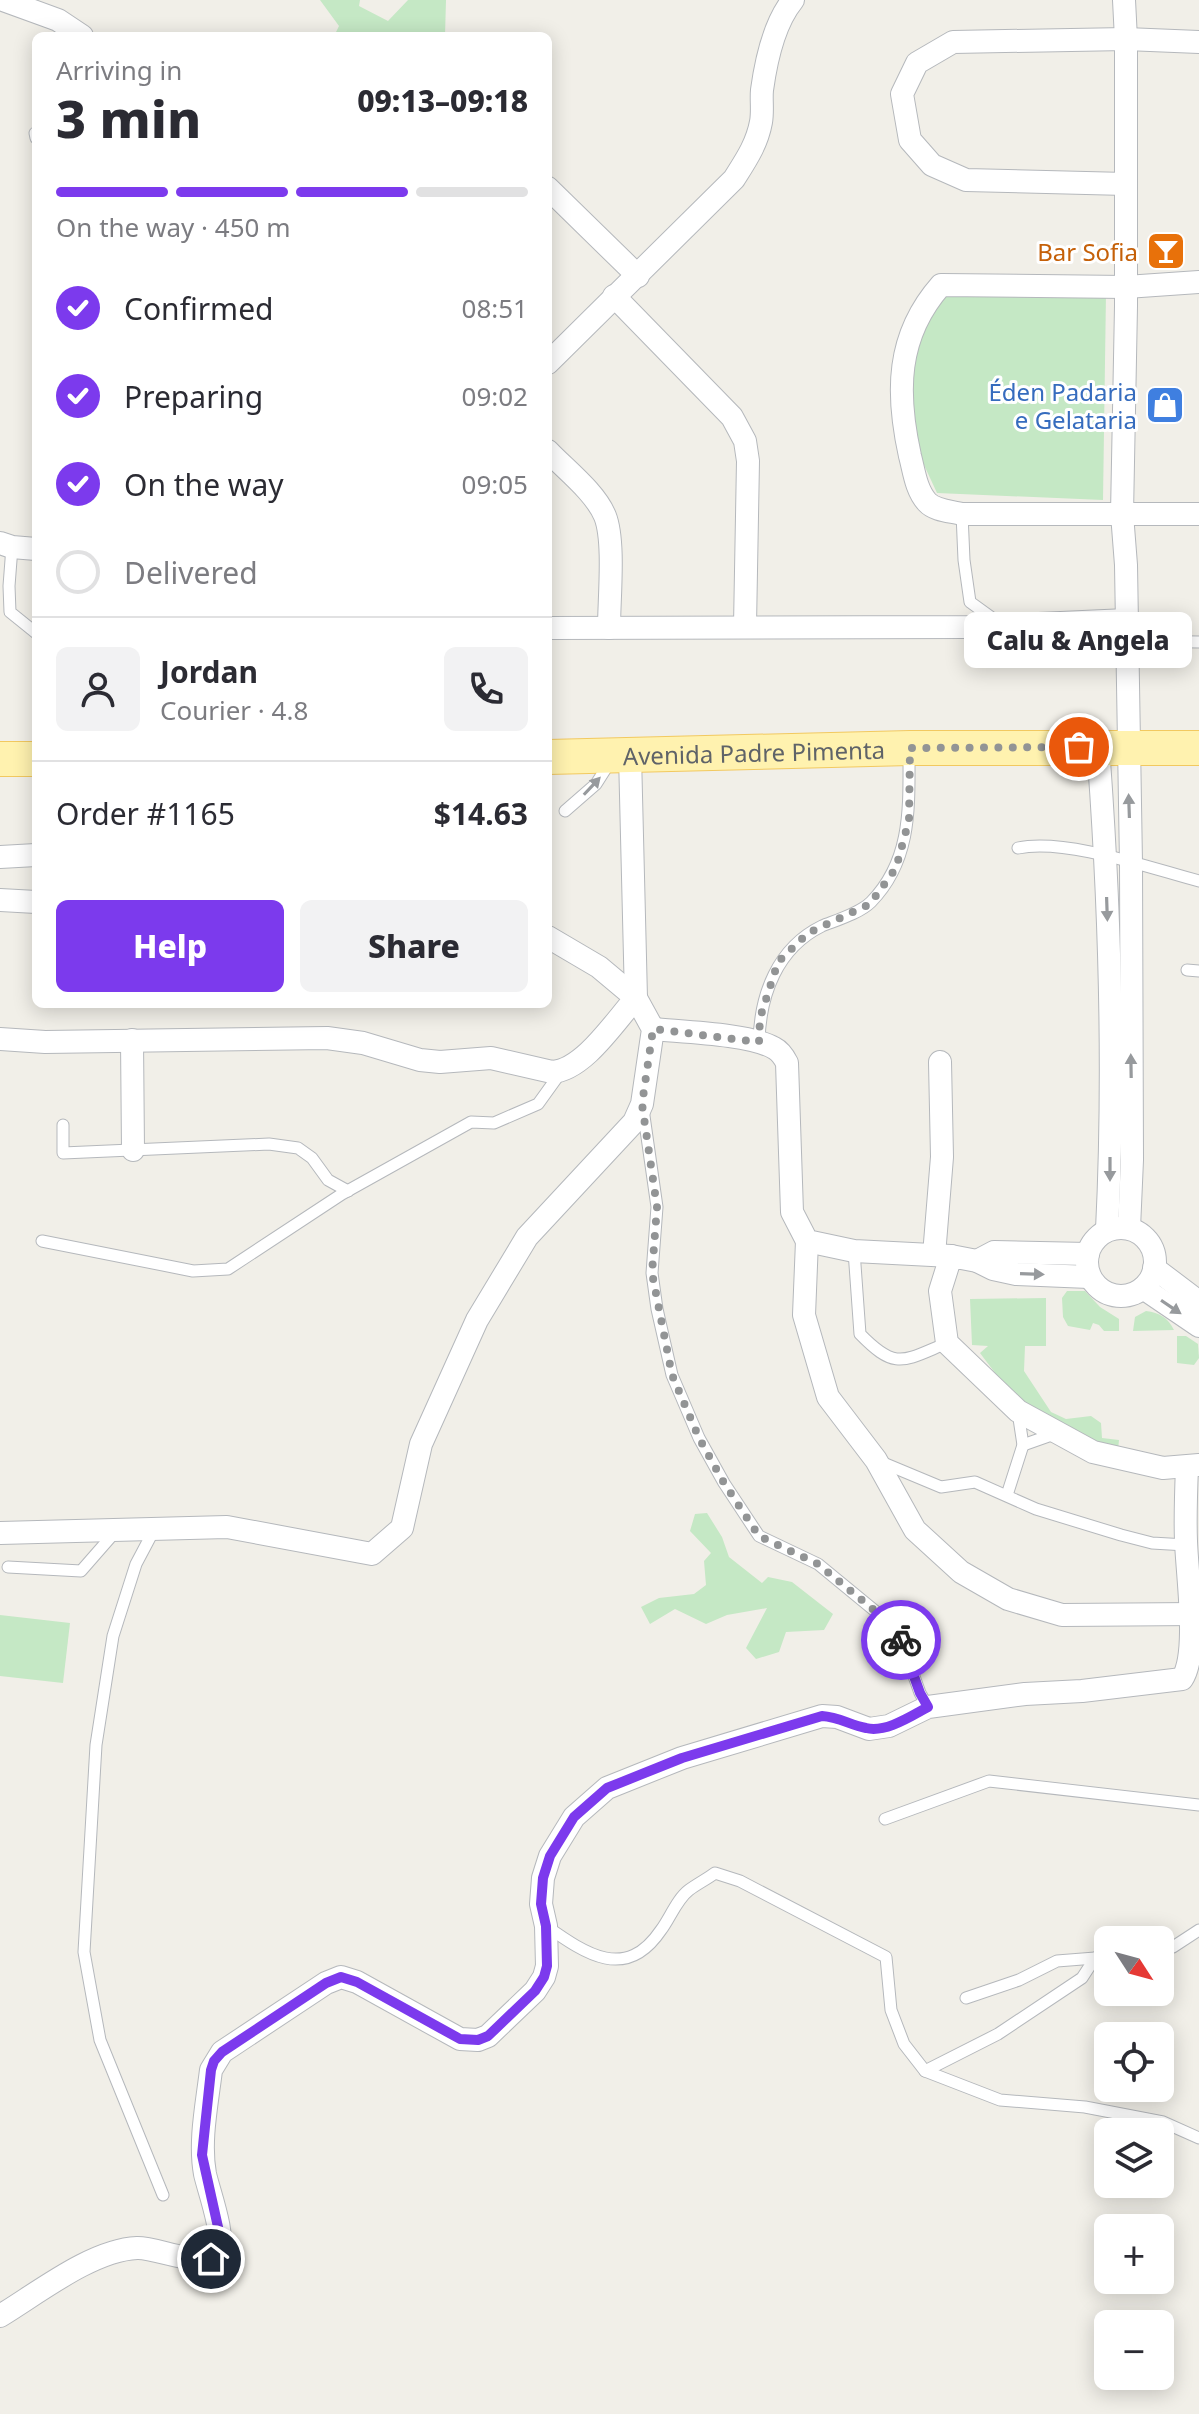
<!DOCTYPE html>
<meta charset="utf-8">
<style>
body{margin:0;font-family:"Noto Sans",sans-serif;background:#f2f2f3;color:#2b2b33;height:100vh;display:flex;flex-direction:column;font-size:30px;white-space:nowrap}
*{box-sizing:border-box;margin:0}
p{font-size:26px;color:#7c7c81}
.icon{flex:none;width:44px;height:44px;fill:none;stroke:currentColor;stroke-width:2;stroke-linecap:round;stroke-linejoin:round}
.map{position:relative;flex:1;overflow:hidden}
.panel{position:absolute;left:32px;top:32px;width:520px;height:976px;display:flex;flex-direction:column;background:#fff;border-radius:12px;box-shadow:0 4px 20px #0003}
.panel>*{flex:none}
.needle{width:52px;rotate:126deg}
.tools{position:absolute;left:1094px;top:1926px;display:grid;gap:16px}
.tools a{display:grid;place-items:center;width:80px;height:80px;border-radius:12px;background:#fff;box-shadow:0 4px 20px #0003;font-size:40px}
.pin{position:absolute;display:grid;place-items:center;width:68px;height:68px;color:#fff;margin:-34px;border:4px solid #fff;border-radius:50%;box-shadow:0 2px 8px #0007}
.courier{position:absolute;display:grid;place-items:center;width:80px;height:80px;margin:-40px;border:6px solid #7c3aed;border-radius:50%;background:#fff;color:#222;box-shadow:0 2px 10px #0007}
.bubble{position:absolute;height:56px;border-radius:12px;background:#fff;box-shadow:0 4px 20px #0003;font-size:26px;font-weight:800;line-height:56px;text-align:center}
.overview em{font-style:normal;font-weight:800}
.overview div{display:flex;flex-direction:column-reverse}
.overview{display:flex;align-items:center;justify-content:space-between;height:136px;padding:0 24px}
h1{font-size:52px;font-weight:800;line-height:60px}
.bar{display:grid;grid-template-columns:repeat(4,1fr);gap:12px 8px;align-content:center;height:96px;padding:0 24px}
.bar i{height:10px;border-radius:6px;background:#e1e1e2}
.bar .current{background:#7c3aed}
.bar p{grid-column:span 4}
.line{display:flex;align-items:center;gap:20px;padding:0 24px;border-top:2px solid #e1e1e2}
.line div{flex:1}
.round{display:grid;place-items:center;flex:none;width:84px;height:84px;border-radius:12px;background:#f2f2f3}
ol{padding:0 24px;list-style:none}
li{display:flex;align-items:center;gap:24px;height:88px}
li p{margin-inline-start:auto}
li .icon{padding:8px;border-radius:50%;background:#7c3aed;color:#fff;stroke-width:4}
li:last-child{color:#7c7c81}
li i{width:44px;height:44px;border:4px solid #e1e1e2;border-radius:50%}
.button{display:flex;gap:16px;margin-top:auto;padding:16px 24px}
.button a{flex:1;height:92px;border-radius:12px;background:#7c3aed;color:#fff;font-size:32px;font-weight:800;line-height:92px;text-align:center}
.button a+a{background:#f2f2f3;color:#2b2b33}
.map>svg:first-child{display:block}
.green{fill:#c5e8c5}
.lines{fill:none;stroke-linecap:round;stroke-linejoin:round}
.lane-casing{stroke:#b5b8bc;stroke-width:13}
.street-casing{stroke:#b5b8bc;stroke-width:24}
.primary-casing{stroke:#f2c960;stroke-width:36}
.lane{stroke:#fff;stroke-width:11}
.street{stroke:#fff;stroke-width:22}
.primary{stroke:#fff2af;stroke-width:34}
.oneway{fill:#979a9d}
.done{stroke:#929495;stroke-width:8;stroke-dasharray:0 14.4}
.route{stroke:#7c3aed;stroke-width:10}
.labels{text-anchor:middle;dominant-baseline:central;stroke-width:6;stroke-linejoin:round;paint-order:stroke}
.food-label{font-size:24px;fill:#c56008;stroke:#fff;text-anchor:end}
.shop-label{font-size:24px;fill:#366cbe;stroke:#fff;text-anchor:end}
.street-label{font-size:24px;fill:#5f6368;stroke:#fff}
</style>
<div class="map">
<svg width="1199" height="2414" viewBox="0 0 1199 2414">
<rect width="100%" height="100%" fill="#f1efe8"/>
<!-- green -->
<g class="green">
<polygon points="320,0 360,0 359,6 388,21 408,0 446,0 445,36 334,36 339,26"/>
<polygon points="944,289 1106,293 1103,500 937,493 912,439 911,352"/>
<polygon points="1067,1291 1085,1291 1100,1307 1119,1319 1119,1331 1104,1331 1099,1325 1093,1323 1090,1330 1068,1326 1063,1317 1062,1298"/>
<path d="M1046,1298V1346H1025L1024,1371L1051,1412L1066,1419L1091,1416L1101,1423L1102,1438L1119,1440L1118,1450C1091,1443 1059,1430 1036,1415C1014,1400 996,1374 980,1353L988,1346L972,1345L970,1299Z"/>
<path d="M1146,1311C1160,1313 1167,1317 1174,1330L1133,1331L1135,1317Z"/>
<polygon points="1177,1336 1186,1336 1198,1344 1199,1358 1194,1365 1177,1363"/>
<polygon points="707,1513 722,1537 729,1557 762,1583 768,1577 792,1582 833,1614 824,1630 786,1632 779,1652 756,1659 746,1648 767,1608 727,1615 706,1624 675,1609 650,1624 641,1607 659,1598 694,1594 706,1585 704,1561 711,1553 690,1531 695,1514"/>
<polygon points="0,1615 70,1623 63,1683 0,1676"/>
</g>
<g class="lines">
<!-- lane casing -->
<g class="lane-casing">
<g id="lane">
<polyline points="35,133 36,138"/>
<polyline points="962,514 964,560 970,602 999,623"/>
<polyline points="12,547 9,586 10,612 36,633"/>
<polyline points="1128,641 1199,642"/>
<polyline points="565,811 596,784 610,762"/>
<path d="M1018,848C1066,838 1150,868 1199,881"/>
<polyline points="1187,970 1199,971"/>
<path d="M759,1042C760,995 777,948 822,926C837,920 860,913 871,902C912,860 909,807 909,753"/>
<polyline points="643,1109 657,1207 652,1273 657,1309 672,1375 699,1438 724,1483 759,1536 818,1564 897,1629 920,1693 928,1707"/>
<polyline points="63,1125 63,1153 269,1144 298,1148 312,1158 328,1180 348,1191"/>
<polyline points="42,1241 193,1271 228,1269 342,1194 471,1122 494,1123 538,1104 561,1072"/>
<path d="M854,1251L860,1334C896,1371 903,1361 947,1343"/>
<polyline points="1023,1445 1057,1433"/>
<polyline points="881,1462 941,1487 975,1482 1036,1509 1121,1535 1152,1543 1186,1545"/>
<polyline points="1007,1495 1023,1445 1018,1412"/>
<polyline points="154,1530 136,1564 113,1636 96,1745 84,1952 100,2040 163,2195"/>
<polyline points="8,1567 81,1571 116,1531"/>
<polyline points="885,1819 989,1781 1199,1805"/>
<path d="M546,1926C586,1954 626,1982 661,1930C670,1918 677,1899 689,1890C697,1884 707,1879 715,1873L740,1881L886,1957L891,2010L904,2044L925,2071L1000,2100L1085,2107L1163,2122L1199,2138"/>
<polyline points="1160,1949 1173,1947 1199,1930"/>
<polyline points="966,1998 1019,1980 1057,1961 1095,1958"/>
<polyline points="925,2071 998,2034 1082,1978 1095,1958 1108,1956"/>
</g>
</g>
<!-- street casing -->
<g class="street-casing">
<g id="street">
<polyline points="3,0 58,20 82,36"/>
<polyline points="1124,0 1126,39 1126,306 1122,514 1126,565 1131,863 1132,1160 1129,1228"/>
<polyline points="1126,184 966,180 932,165 910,140 902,94 917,63 953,42 1126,39 1199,42"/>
<polyline points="548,188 638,276"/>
<path d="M1199,282L1126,287L941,285C896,336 896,393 910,456C914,471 916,490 927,502C935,511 951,511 962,514H1199"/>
<polyline points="614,296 732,417 745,441 748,461 745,626"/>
<path d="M548,363L734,179C746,160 757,144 761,122C763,111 761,100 762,90C766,61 775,22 793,0"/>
<path d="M548,451C566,470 595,492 605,516C615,541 609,599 609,628"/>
<polyline points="0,543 12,547 36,549"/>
<polyline points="548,628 968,627 1127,620"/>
<path d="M1098,747C1110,908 1115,1069 1107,1230"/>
<polyline points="0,857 36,855"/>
<polyline points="0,900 36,902"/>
<path d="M653,1029C683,1032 750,1034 774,1048C780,1051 784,1057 787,1063L792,1212L807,1241L854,1251L951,1256"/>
<path d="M0,1039L45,1042L327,1038L363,1043L420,1060L440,1062L491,1058L552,1072C584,1070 615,1021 636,998L630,755"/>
<polyline points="132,1040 133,1150"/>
<circle cx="1121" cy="1262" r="34"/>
<polyline points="807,1241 804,1315 828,1397 876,1460 915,1530 961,1572 1008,1599 1062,1615 1196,1614"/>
<polyline points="934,1255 942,1157 940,1062"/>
<polyline points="977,1261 994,1252 1088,1254"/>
<polyline points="1154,1268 1199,1302"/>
<polyline points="1089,1277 1016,1274 993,1269 977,1261 951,1256 940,1291 947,1343 1018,1411 1093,1452 1163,1468 1199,1465"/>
<polyline points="1143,1288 1199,1326"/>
<polyline points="0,1533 227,1527 372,1554 402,1528 421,1444 477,1320 527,1237 634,1122 642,1104 653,1029 636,998 599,967 548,937"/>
<path d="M0,2316C38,2293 92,2250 137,2248C157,2247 207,2271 218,2252C226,2237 209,2192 205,2174C199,2141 207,2104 211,2070L222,2052L326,1983L341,1977L357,1982L460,2039L478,2040L488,2036L535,1991L544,1977L547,1966L546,1926L541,1904L543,1878L550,1856L574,1817L607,1788L682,1758L822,1716L837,1717L869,1729L889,1726L928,1707L1025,1694L1082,1691L1182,1679C1199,1654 1187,1575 1186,1541C1185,1517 1186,1492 1187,1467"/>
</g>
</g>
<!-- primary casing -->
<g class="primary-casing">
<g id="primary">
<path id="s1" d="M548,757L910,748H1199"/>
<polyline points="0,759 36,759"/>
</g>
</g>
<!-- lane -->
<use href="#lane" class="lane"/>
<!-- street -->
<use href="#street" class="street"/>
<!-- primary -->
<use href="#primary" class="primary"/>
</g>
<!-- one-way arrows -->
<defs><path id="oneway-solid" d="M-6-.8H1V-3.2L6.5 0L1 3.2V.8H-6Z" transform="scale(2)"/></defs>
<g class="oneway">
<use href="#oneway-solid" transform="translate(592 786) rotate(-47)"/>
<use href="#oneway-solid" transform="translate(1129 806) rotate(-92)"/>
<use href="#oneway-solid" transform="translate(1107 909) rotate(88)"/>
<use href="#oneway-solid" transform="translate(1131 1066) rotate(-91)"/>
<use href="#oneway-solid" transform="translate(1110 1169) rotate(90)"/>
<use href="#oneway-solid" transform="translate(1032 1274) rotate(2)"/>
<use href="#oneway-solid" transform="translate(1171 1307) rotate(34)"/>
</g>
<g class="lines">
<!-- done -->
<polyline class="done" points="901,1640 897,1629 818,1564 759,1536 724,1483 699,1438 672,1375 652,1273 657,1207 642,1104 653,1029 759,1042 760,1018 778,962 808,933 870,904 896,868 909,820 910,748 1079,747"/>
<!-- route -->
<path class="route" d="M211,2259L219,2251L220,2236L202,2155L211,2070L214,2061L222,2052L326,1983L341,1977L357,1982L460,2039L478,2040L488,2036L535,1991L544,1977L547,1966L546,1926L541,1904L543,1878L550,1856L574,1817L607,1788L682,1758L822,1716C839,1717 850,1725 866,1728C886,1733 911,1716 928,1707L920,1693L901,1640"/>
</g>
<!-- icons -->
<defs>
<g id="bar-square" transform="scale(2)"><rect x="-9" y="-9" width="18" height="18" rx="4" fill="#e8710a" stroke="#fff"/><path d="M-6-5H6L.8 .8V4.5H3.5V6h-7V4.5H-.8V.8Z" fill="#fff"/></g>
<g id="shop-square" transform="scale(2)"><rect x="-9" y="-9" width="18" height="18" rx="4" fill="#3f7fe0" stroke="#fff"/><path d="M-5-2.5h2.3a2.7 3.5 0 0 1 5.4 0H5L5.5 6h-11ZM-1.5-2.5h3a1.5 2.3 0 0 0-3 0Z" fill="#fff"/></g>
</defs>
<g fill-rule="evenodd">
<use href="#bar-square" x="1166" y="251"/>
<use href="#shop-square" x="1165" y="405"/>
</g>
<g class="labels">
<!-- food labels -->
<g class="food-label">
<text x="1138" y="251">Bar Sofia</text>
</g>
<!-- shop labels -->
<g class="shop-label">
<text x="1137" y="391">Éden Padaria<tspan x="1137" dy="28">e Gelataria</tspan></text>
</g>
<!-- street labels -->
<g class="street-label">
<text stroke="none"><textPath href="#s1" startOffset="206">Avenida Padre Pimenta</textPath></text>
</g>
</g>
</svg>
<div class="tools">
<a><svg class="needle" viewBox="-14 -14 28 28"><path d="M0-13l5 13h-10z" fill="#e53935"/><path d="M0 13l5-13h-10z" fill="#7c7c81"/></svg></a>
<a><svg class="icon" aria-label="locate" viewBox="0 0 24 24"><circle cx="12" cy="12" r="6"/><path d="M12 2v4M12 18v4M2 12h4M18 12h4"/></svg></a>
<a><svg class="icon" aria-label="layers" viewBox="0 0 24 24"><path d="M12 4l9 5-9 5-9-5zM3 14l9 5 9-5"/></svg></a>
<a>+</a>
<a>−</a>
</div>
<div class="pin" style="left:1079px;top:747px;background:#ea580c"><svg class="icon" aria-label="bag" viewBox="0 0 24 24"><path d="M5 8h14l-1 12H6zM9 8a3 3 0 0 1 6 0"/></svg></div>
<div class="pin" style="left:211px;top:2259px;background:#1f2937"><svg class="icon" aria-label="home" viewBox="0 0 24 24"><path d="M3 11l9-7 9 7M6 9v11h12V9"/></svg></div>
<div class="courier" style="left:901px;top:1640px"><svg class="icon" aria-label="bike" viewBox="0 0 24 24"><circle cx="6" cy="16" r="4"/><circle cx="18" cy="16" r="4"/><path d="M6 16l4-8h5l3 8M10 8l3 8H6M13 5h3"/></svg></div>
<div class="bubble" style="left:964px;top:612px;width:228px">Calu &amp; Angela</div>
<section class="panel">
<div class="overview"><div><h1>3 min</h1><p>Arriving in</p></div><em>09:13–09:18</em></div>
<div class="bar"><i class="current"></i><i class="current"></i><i class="current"></i><i></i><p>On the way · 450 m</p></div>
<ol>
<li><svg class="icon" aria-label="check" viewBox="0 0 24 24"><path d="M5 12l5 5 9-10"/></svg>Confirmed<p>08:51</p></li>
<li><svg class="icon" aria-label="check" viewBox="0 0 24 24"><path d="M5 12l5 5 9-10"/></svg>Preparing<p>09:02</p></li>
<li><svg class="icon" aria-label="check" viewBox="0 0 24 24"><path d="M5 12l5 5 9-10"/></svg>On the way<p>09:05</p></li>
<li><i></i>Delivered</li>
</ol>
<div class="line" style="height:144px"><a class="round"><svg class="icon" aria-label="person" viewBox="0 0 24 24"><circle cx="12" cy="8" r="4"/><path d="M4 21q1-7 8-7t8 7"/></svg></a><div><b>Jordan</b><p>Courier · 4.8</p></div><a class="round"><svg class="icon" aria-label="phone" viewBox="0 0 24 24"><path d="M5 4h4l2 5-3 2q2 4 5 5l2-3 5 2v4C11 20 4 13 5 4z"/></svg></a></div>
<div class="line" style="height:104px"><div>Order #1165</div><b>$14.63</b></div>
<div class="button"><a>Help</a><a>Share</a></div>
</section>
</div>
